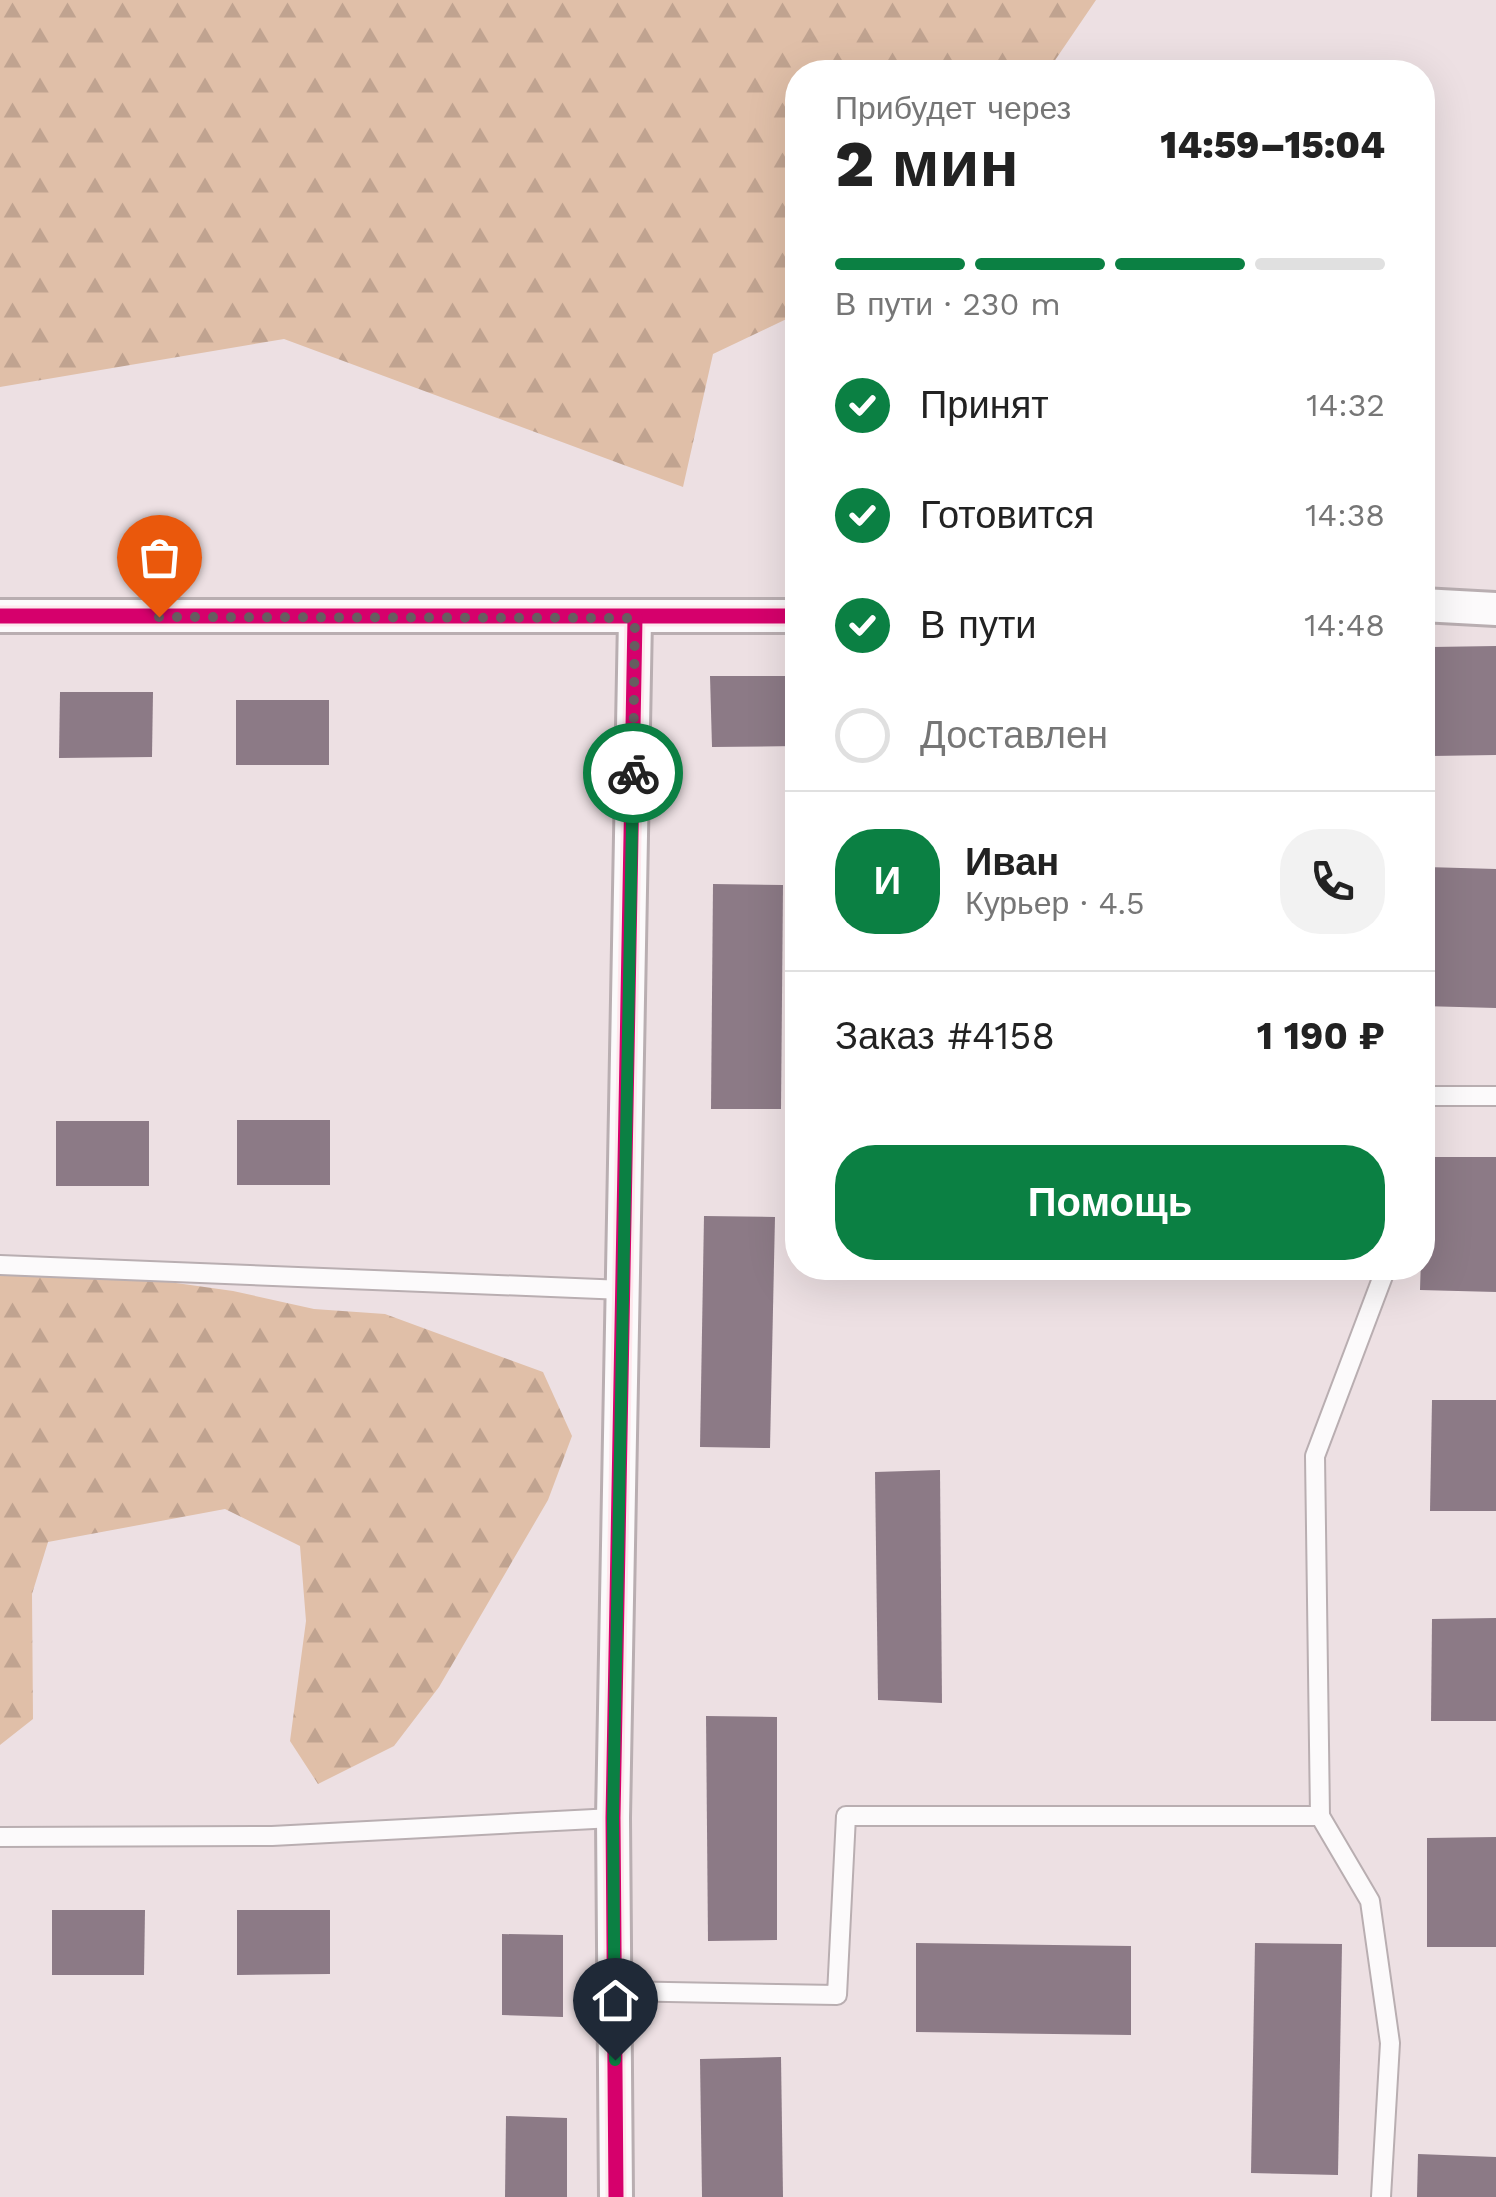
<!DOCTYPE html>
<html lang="ru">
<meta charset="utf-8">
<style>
body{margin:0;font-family:"Work Sans",sans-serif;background:#f2f2f2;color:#222;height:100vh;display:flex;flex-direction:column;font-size:38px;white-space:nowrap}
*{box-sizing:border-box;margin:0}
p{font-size:32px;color:#767676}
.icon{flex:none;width:55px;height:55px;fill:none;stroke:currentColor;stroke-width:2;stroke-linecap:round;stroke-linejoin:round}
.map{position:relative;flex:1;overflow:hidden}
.side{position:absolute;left:785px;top:60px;width:650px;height:1220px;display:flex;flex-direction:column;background:#fff;border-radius:40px;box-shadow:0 10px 40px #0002}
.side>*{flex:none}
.pin{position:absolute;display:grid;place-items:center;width:85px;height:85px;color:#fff;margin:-102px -42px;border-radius:50% 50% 50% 0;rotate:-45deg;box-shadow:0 0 10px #0007}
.pin .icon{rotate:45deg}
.courier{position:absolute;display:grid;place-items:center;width:100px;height:100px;margin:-50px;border:8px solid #0b8043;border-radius:50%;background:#fff;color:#222;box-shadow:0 2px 12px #0007}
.headline em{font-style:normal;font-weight:800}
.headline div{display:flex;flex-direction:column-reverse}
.headline{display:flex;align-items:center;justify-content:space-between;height:170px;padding:0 50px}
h1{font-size:65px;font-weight:800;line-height:75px}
.bar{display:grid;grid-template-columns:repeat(4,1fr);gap:15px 10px;align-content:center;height:120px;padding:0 50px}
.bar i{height:12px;border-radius:8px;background:#e0e0e0}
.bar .active{background:#0b8043}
.bar p{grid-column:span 4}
.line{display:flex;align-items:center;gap:25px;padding:0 50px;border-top:2px solid #e0e0e0}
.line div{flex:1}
.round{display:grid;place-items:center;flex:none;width:105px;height:105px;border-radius:40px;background:#f2f2f2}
ol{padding:0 50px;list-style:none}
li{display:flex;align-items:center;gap:30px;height:110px}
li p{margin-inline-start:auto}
li .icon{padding:10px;border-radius:50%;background:#0b8043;color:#fff;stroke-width:4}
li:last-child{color:#767676}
li i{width:55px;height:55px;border:5px solid #e0e0e0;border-radius:50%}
.primary-button{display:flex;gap:20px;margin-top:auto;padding:20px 50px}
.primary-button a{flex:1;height:115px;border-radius:40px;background:#0b8043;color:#fff;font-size:40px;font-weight:800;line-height:115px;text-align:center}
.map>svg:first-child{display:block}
.forest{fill:url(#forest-firs)}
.building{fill:#8c7a86}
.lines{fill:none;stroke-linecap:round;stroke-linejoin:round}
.service-casing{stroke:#b9aeb1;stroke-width:22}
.minor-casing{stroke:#b9aeb1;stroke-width:38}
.service{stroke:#fcfafb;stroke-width:18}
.minor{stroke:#fcfafb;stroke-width:32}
.cycleway-casing{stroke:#fde8ed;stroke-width:21}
.cycleway{stroke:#d6006c;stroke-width:15}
.done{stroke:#675d60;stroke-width:10;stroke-dasharray:0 18}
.route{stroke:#0b8043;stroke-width:12}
</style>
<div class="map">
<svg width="1496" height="2197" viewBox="0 0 1496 2197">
<defs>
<pattern id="forest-firs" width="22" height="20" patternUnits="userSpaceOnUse" patternTransform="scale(2.5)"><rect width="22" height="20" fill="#e0bfa8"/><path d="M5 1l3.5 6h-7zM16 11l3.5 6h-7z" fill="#c0a390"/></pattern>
</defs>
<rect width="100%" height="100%" fill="#ede0e3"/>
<!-- forest -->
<g class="forest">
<polygon points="0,0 1096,0 1047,72 798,72 797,314 713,354 683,487 284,339 0,387"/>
<polygon points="0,1272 119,1275 233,1291 314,1309 385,1314 543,1372 572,1436 548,1500 439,1687 394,1746 318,1784 290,1741 306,1621 300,1546 225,1509 48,1542 32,1594 33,1719 0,1745"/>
</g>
<!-- building -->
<g class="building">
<polygon points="1496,646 1496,755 1432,756 1432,647"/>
<polygon points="710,676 798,676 798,746 712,747"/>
<polygon points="60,692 153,692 152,757 59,758"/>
<rect x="236" y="700" width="93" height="65"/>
<polygon points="1426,867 1496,869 1496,1008 1422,1006"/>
<polygon points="713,884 783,885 781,1109 711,1109"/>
<rect x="237" y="1120" width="93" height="65"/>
<rect x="56" y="1121" width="93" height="65"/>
<polygon points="1424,1157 1496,1157 1496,1292 1420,1290"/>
<polygon points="704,1216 775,1217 770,1448 700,1447"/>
<polygon points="1432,1400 1496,1400 1496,1511 1430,1511"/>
<polygon points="940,1470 942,1703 878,1700 875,1472"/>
<polygon points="1496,1618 1496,1721 1431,1721 1432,1619"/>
<polygon points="706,1716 777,1717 777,1940 708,1941"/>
<polygon points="1496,1837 1496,1947 1427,1947 1427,1838"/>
<polygon points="52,1910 145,1910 144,1975 52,1975"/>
<polygon points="237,1910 330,1910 330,1974 237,1975"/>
<polygon points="502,1934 563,1935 563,2017 502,2015"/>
<polygon points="916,1943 1131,1946 1131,2035 916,2032"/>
<polygon points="1255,1943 1342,1944 1338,2175 1251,2173"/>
<polygon points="781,2057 783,2197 702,2197 700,2059"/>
<polygon points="506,2116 567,2118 567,2197 505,2197"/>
<polygon points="1418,2154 1496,2157 1496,2197 1417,2197"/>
</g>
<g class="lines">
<!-- service casing -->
<g class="service-casing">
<g id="service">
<polyline points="1422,1096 1496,1096"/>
<polyline points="0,1265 624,1290"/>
<polyline points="0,1837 272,1836 613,1818"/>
<polyline points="614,1991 837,1995 846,1816 1320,1816"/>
<polyline points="1381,2197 1390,2043 1370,1901 1320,1816 1315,1456 1386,1268"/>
</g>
</g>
<!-- minor casing -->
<g class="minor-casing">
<g id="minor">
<polyline points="1422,605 1496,609"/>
<polyline points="0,616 798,616"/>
<polyline points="616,2197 613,1818 635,618"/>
</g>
</g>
<!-- service -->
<use href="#service" class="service"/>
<!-- minor -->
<use href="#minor" class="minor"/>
<!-- cycleway casing -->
<g class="cycleway-casing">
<g id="cycleway">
<polyline points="0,616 798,616"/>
<polyline points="616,2197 613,1818 635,618"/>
</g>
</g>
<!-- cycleway -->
<use href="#cycleway" class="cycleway"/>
</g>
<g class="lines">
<!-- done -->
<polyline class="done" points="159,617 635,618 633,773"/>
<!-- route -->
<polyline class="route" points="615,2060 613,1818 633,773"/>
</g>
</svg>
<div class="pin" style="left:159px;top:617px;background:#ea580c"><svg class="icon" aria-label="bag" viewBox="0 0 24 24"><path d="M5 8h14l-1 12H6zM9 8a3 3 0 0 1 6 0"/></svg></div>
<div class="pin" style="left:615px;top:2060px;background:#1f2937"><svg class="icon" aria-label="home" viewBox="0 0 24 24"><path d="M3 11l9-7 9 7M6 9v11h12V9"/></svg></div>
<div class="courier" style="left:633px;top:773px"><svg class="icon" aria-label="bike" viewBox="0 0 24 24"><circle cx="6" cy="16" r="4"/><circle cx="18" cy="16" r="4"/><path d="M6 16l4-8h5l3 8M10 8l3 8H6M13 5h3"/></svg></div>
<section class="side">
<div class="headline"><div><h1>2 мин</h1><p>Прибудет через</p></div><em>14:59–15:04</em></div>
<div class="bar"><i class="active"></i><i class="active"></i><i class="active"></i><i></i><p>В пути · 230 m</p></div>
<ol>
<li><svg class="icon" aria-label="check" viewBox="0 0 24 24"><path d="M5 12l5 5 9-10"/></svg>Принят<p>14:32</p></li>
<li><svg class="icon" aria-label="check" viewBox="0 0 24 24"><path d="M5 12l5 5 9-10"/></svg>Готовится<p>14:38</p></li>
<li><svg class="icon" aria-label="check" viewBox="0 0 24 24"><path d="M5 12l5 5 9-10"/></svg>В пути<p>14:48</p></li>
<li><i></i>Доставлен</li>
</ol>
<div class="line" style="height:180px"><b class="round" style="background:#0b8043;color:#fff">И</b><div><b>Иван</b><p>Курьер · 4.5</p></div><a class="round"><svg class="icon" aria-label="phone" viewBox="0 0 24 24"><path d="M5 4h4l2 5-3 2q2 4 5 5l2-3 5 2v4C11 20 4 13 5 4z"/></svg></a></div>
<div class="line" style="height:130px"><div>Заказ #4158</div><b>1 190 ₽</b></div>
<div class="primary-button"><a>Помощь</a></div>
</section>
</div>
